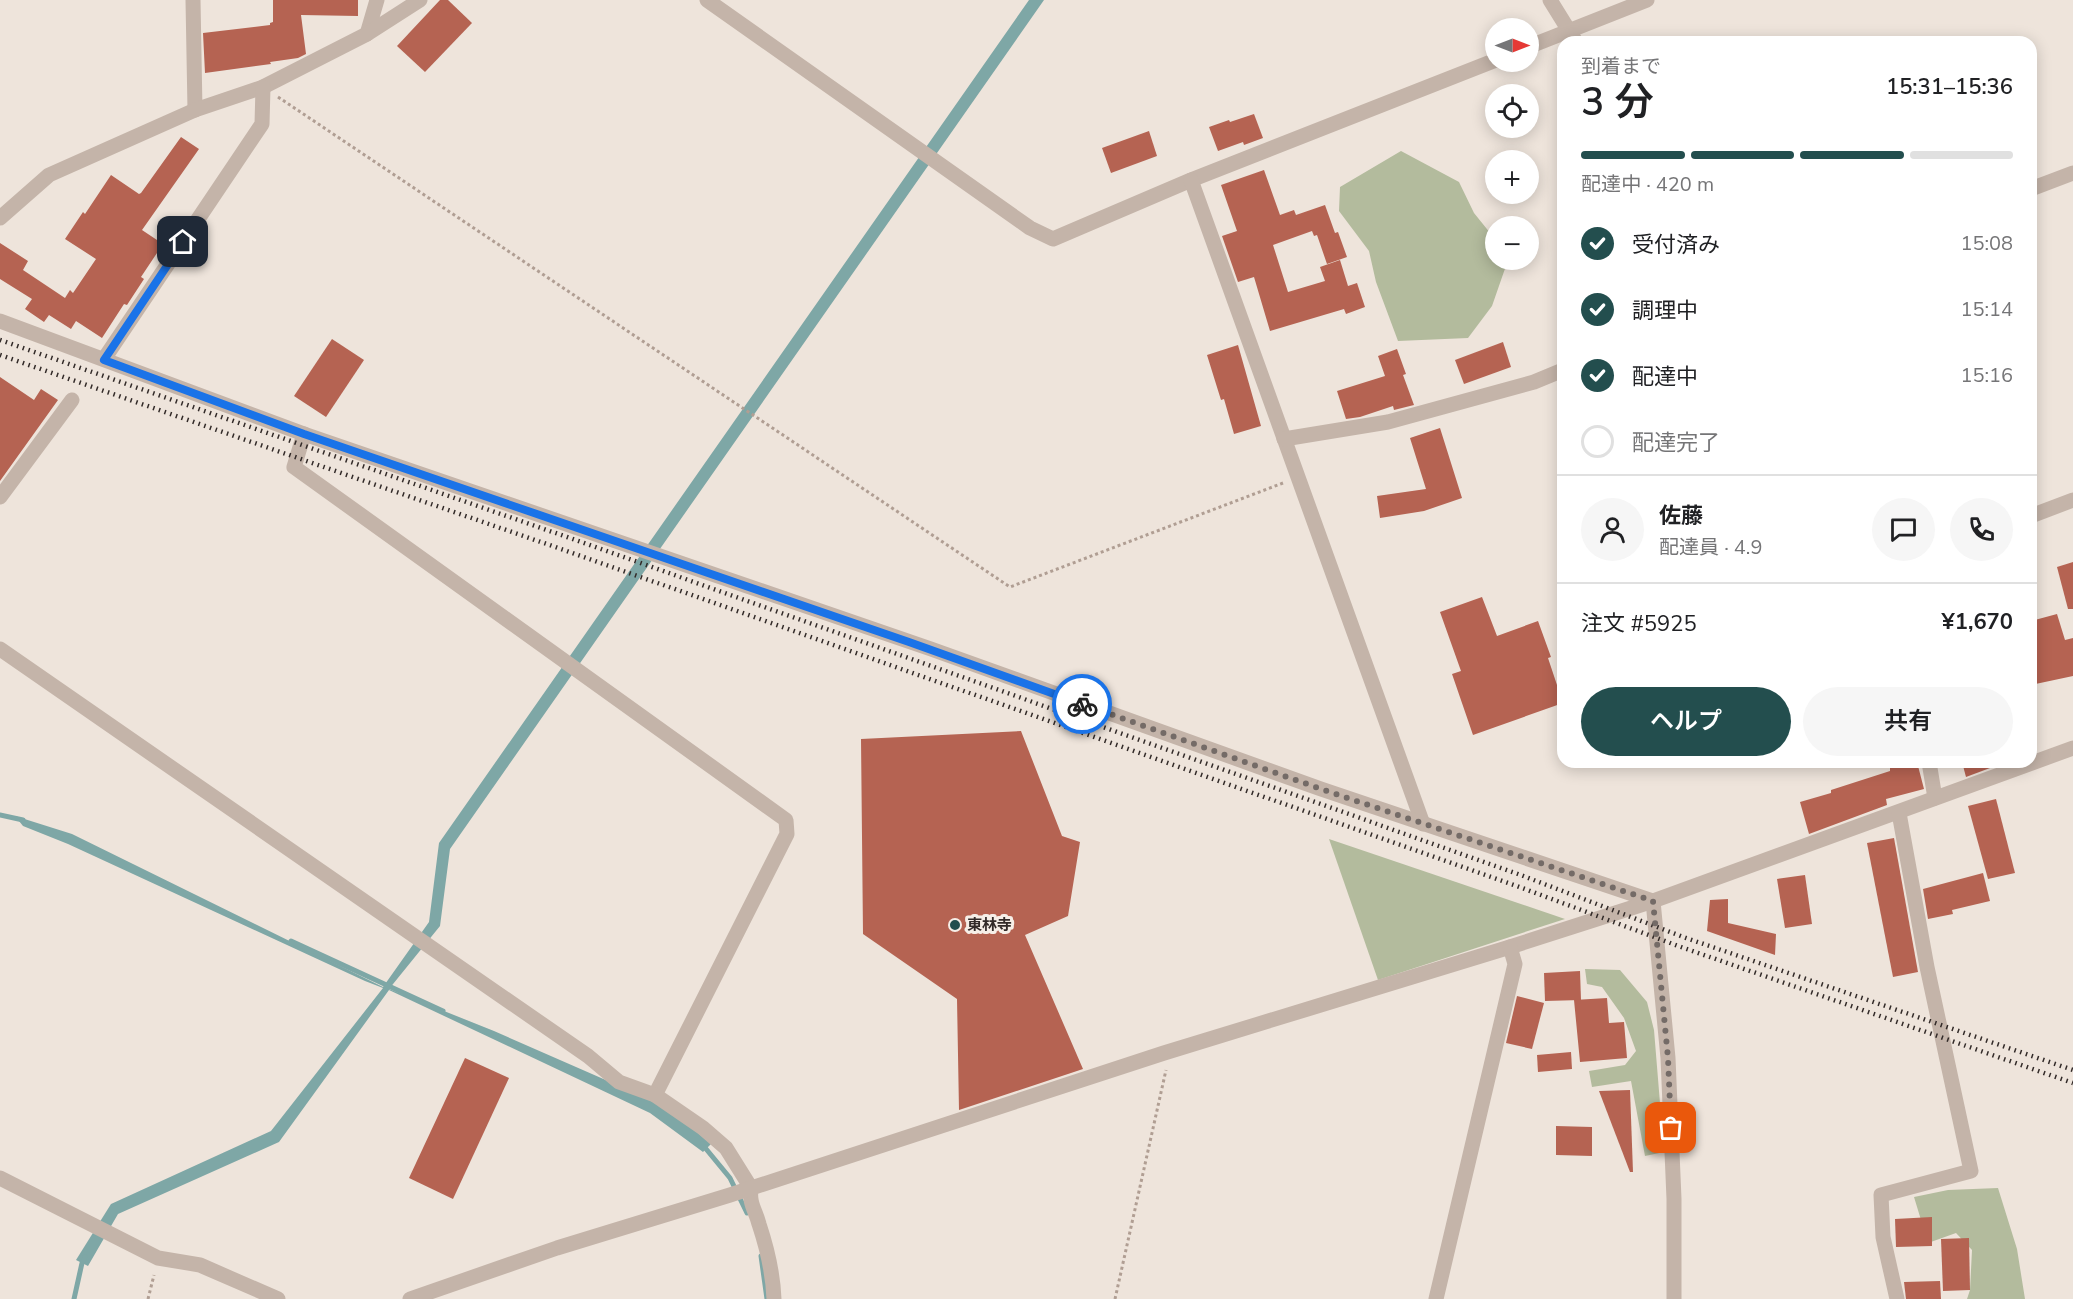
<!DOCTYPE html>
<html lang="ja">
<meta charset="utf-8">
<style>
body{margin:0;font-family:"Nunito Sans","Noto Sans JP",sans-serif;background:#f6f6f6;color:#202124;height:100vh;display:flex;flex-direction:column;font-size:22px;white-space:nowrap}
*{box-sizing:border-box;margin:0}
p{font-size:20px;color:#757577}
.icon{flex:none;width:33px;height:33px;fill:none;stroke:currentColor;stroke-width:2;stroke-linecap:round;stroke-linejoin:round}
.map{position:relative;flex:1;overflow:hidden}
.drawer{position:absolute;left:1557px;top:36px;width:480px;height:732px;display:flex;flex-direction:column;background:#fff;border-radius:18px;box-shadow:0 3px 15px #0003}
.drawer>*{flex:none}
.needle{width:39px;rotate:90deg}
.tools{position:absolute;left:1485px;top:18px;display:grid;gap:12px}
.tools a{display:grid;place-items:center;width:54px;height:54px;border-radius:50%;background:#fff;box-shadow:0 3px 15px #0003;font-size:30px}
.pin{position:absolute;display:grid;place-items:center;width:51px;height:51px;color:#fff;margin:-26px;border-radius:12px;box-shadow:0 3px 9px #0006}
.courier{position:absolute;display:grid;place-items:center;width:60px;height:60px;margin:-30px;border:4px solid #1a73e8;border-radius:50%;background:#fff;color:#222;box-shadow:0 2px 8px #0007}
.head em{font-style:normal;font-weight:600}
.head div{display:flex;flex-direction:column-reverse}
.head{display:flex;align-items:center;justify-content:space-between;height:102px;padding:0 24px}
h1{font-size:39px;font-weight:600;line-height:45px}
.bar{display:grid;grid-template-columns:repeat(4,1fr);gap:9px 6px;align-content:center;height:72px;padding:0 24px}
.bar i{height:8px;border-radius:4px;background:#e0e0e0}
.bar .selected{background:#234e4e}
.bar p{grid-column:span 4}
.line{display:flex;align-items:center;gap:15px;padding:0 24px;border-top:2px solid #e0e0e0}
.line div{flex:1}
.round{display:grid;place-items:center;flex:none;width:63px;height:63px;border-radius:32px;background:#f6f6f6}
ol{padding:0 24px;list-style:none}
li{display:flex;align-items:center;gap:18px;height:66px}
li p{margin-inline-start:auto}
li .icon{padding:6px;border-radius:50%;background:#234e4e;color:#fff;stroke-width:4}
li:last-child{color:#757577}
li i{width:33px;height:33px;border:3px solid #e0e0e0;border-radius:50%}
.cta{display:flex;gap:12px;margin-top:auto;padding:12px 24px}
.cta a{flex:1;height:69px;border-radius:36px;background:#234e4e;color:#fff;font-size:24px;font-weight:600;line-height:69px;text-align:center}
.cta a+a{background:#f6f6f6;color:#202124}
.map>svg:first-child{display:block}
.green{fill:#b3bb9d}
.water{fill:#7ea7a6}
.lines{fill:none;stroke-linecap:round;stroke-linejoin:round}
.stream{stroke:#7ea7a6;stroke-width:5}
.building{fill:#b56352}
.path{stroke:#b09e93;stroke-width:3;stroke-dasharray:3 3;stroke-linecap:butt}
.minor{stroke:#c4b4a9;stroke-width:15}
.rail{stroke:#322a28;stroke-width:4.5;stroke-dasharray:1.5 4.5;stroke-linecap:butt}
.done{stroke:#746b67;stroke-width:6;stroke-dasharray:0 10.8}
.route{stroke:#1a73e8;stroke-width:8}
.poi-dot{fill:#234e4e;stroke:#f6eee7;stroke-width:2}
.labels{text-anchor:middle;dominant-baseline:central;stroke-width:6;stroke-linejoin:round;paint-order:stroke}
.poi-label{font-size:15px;font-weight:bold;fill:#322a28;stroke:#f6eee7;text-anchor:start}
</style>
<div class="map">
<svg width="2073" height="1299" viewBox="0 0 2073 1299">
<rect width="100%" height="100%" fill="#eee4db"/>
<!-- green -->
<g class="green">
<polygon points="1401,151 1459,182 1474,213 1495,239 1496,260 1508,260 1492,306 1468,338 1398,341 1376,282 1369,251 1339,211 1340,187"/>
<polygon points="1329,839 1565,919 1378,980"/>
<polygon points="1585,969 1620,970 1647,1002 1654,1030 1664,1152 1645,1156 1631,1081 1592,1087 1589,1071 1625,1065 1636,1051 1624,1018 1602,987 1587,984"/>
<polygon points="1998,1188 2017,1249 2025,1299 1967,1299 1970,1290 1972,1250 1956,1233 1928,1243 1914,1197 1948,1190"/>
</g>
<!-- water -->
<polygon class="water" points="1029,0 1044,0 450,849 440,926 389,989 494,1031 656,1102 685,1122 711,1144 703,1152 650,1113 389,990 279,1142 118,1214 88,1266 76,1260 111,1204 271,1131 383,988 365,981 68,844 23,826 15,816 72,834 383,987 429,922 439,843"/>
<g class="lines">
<!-- stream -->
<g class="stream">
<polyline points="0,815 23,820"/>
<polyline points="291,941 443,1011"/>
<polyline points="702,1144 730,1178 747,1213"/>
<polyline points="761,1256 767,1299"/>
<polyline points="74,1299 82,1263 85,1257"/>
</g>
</g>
<!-- building -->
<g class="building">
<polygon points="273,0 358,0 358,16 301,15 306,54 298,58 270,62 271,64 205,73 203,33 270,25 270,23 273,22"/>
<polygon points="440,0 448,0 472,23 425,72 397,46"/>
<polygon points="1254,114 1263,138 1244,145 1243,142 1218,151 1209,127 1229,120 1230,122"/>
<polygon points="1149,131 1157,156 1111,173 1102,148"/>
<polygon points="181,137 199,149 142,230 163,244 141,277 144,279 127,305 124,304 102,338 76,321 71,329 49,315 44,322 25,309 32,299 0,279 0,243 28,261 23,270 65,298 70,290 73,293 96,259 65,239 83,212 85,214 111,175 139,194 141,193"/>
<polygon points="1264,170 1280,215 1294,210 1296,215 1325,205 1335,233 1338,232 1347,257 1327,264 1317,235 1314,236 1312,231 1273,245 1288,292 1325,281 1320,267 1340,260 1348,286 1357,283 1365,307 1346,314 1344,309 1270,331 1254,277 1238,282 1222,236 1237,231 1221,185"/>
<polygon points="332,339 364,360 326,417 294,396"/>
<polygon points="1503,342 1511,367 1464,384 1455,360"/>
<polygon points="1238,345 1261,426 1234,434 1224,399 1221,400 1207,355"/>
<polygon points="1397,349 1406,374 1403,375 1414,405 1394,410 1393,406 1360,417 1346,419 1337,391 1385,376 1378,356"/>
<polygon points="0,377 34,400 41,389 58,400 0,481"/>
<polygon points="1440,428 1462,498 1424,511 1380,518 1377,496 1426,489 1410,438"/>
<polygon points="2073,562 2073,609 2068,609 2057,567"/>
<polygon points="1482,597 1497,636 1538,621 1551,657 1548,658 1563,703 1473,735 1452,674 1461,671 1440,612"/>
<polygon points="2057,614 2065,640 2073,638 2073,676 2031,685 2031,648 2037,646 2031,621"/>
<polygon points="1021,731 1062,836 1080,842 1068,916 1025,935 1083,1069 959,1110 957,999 863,934 861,739"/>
<polygon points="1890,762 1917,762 1924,789 1886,799 1887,805 1809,834 1800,802 1831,793 1831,790 1890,771"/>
<polygon points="1962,762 2006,762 1966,777"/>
<polygon points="1996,799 2015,873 1988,879 1968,806"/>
<polygon points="1894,838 1918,972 1893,977 1867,843"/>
<polygon points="1983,873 1990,901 1952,910 1953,914 1928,919 1923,889"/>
<polygon points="1805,875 1812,924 1785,928 1777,879"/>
<polygon points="1728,899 1728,923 1776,934 1775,955 1707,931 1710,900"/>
<polygon points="1580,971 1581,1000 1545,1001 1544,973"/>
<polygon points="1517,996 1544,1003 1532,1049 1506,1043"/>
<polygon points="1607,998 1609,1023 1624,1022 1627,1058 1580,1062 1574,1000"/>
<polygon points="1571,1052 1572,1069 1538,1072 1537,1055"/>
<polygon points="465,1058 509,1078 453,1199 409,1178"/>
<polygon points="1630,1090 1633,1172 1630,1172 1599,1091"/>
<polygon points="1556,1126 1592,1127 1592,1156 1556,1155"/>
<polygon points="1932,1217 1932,1246 1896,1247 1895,1219"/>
<polygon points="1969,1238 1970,1290 1943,1291 1941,1239"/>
<polygon points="1940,1281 1941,1299 1906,1299 1904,1282"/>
</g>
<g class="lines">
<!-- path -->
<g class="path">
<polyline points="278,97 1010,587 1283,483"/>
<polyline points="148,1299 154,1275"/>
<polyline points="1115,1299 1166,1070"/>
</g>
<!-- minor -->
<g class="minor">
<polyline points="193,0 195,110"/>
<polyline points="707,0 1030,228 1053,239 1191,180 1496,60"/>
<polyline points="1550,0 1576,42"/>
<polyline points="367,34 377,0"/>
<polyline points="1528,47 1647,0"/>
<polyline points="1191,180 1423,824"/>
<polyline points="2031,189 2073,173"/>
<polyline points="0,218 49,175 195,110 263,87 367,34 420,0"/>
<polyline points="0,321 304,434 931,649 1321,789 1653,901"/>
<polyline points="104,359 262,124 263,87"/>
<polyline points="304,434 294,467 786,820 787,834 655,1095"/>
<polyline points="1284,439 1388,422 1534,382 1563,370"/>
<polyline points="0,497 72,400"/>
<polyline points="2031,516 2073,500"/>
<path d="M0,649L588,1056L619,1082L655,1095L703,1128L726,1148L751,1188C749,1204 755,1209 759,1224C767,1248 773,1273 774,1299"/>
<polyline points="1929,762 1935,798"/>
<polyline points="1653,901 1668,1058 1674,1199 1674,1299"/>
<polyline points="0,1178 158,1258 200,1265 278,1299"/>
<polyline points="410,1299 557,1248 730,1195 1164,1053 1510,947 1653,901 2073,748"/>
<polyline points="1436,1299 1515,964 1510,947"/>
<polyline points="1897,1299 1883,1237 1881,1195 1971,1171 1927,967 1899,813"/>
</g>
<!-- rail -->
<g class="rail">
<polyline points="0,340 567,537 1518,874 1686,938 2073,1070"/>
<polyline points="0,355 564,550 1514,885 1681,947 2073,1083"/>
</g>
</g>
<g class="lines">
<!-- done -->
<polyline class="done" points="1082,704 1321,789 1653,901 1668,1058 1671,1128"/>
<!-- route -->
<polyline class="route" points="183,242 104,360 304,434 909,642 1082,704"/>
</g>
<!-- markers -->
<circle class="poi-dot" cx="955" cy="925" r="6"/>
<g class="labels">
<!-- poi labels -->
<g class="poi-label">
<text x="967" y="925">東林寺</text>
</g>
</g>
</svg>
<div class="tools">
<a><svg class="needle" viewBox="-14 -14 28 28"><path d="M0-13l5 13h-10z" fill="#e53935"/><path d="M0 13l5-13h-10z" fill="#757577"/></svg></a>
<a><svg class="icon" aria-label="locate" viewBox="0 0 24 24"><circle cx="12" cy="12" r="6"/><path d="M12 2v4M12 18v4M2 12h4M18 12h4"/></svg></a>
<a>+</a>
<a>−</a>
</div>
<div class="pin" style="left:1671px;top:1128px;background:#ea580c"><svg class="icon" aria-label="bag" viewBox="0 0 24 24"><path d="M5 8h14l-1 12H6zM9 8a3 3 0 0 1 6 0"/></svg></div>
<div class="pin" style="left:183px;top:242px;background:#1f2937"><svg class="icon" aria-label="home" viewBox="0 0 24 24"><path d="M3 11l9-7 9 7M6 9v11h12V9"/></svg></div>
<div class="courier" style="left:1082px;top:704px"><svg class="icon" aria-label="bike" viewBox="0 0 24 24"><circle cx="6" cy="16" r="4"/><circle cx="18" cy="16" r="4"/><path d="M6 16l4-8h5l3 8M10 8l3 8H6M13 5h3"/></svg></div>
<section class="drawer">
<div class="head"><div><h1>3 分</h1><p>到着まで</p></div><em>15:31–15:36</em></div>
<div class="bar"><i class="selected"></i><i class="selected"></i><i class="selected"></i><i></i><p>配達中 · 420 m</p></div>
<ol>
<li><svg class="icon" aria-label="check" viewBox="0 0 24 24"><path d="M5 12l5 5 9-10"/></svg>受付済み<p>15:08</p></li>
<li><svg class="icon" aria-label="check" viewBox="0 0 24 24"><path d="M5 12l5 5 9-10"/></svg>調理中<p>15:14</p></li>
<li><svg class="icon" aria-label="check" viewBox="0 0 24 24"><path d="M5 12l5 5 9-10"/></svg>配達中<p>15:16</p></li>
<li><i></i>配達完了</li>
</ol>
<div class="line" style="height:108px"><a class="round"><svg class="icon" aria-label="person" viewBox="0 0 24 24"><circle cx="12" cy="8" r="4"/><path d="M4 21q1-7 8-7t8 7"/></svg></a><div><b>佐藤</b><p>配達員 · 4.9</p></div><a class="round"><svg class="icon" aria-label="chat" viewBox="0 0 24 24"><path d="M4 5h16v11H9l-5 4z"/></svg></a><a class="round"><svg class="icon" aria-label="phone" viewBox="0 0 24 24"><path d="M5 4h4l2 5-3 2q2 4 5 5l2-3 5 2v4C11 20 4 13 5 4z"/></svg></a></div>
<div class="line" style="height:78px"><div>注文 #5925</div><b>¥1,670</b></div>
<div class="cta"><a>ヘルプ</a><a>共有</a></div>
</section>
</div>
